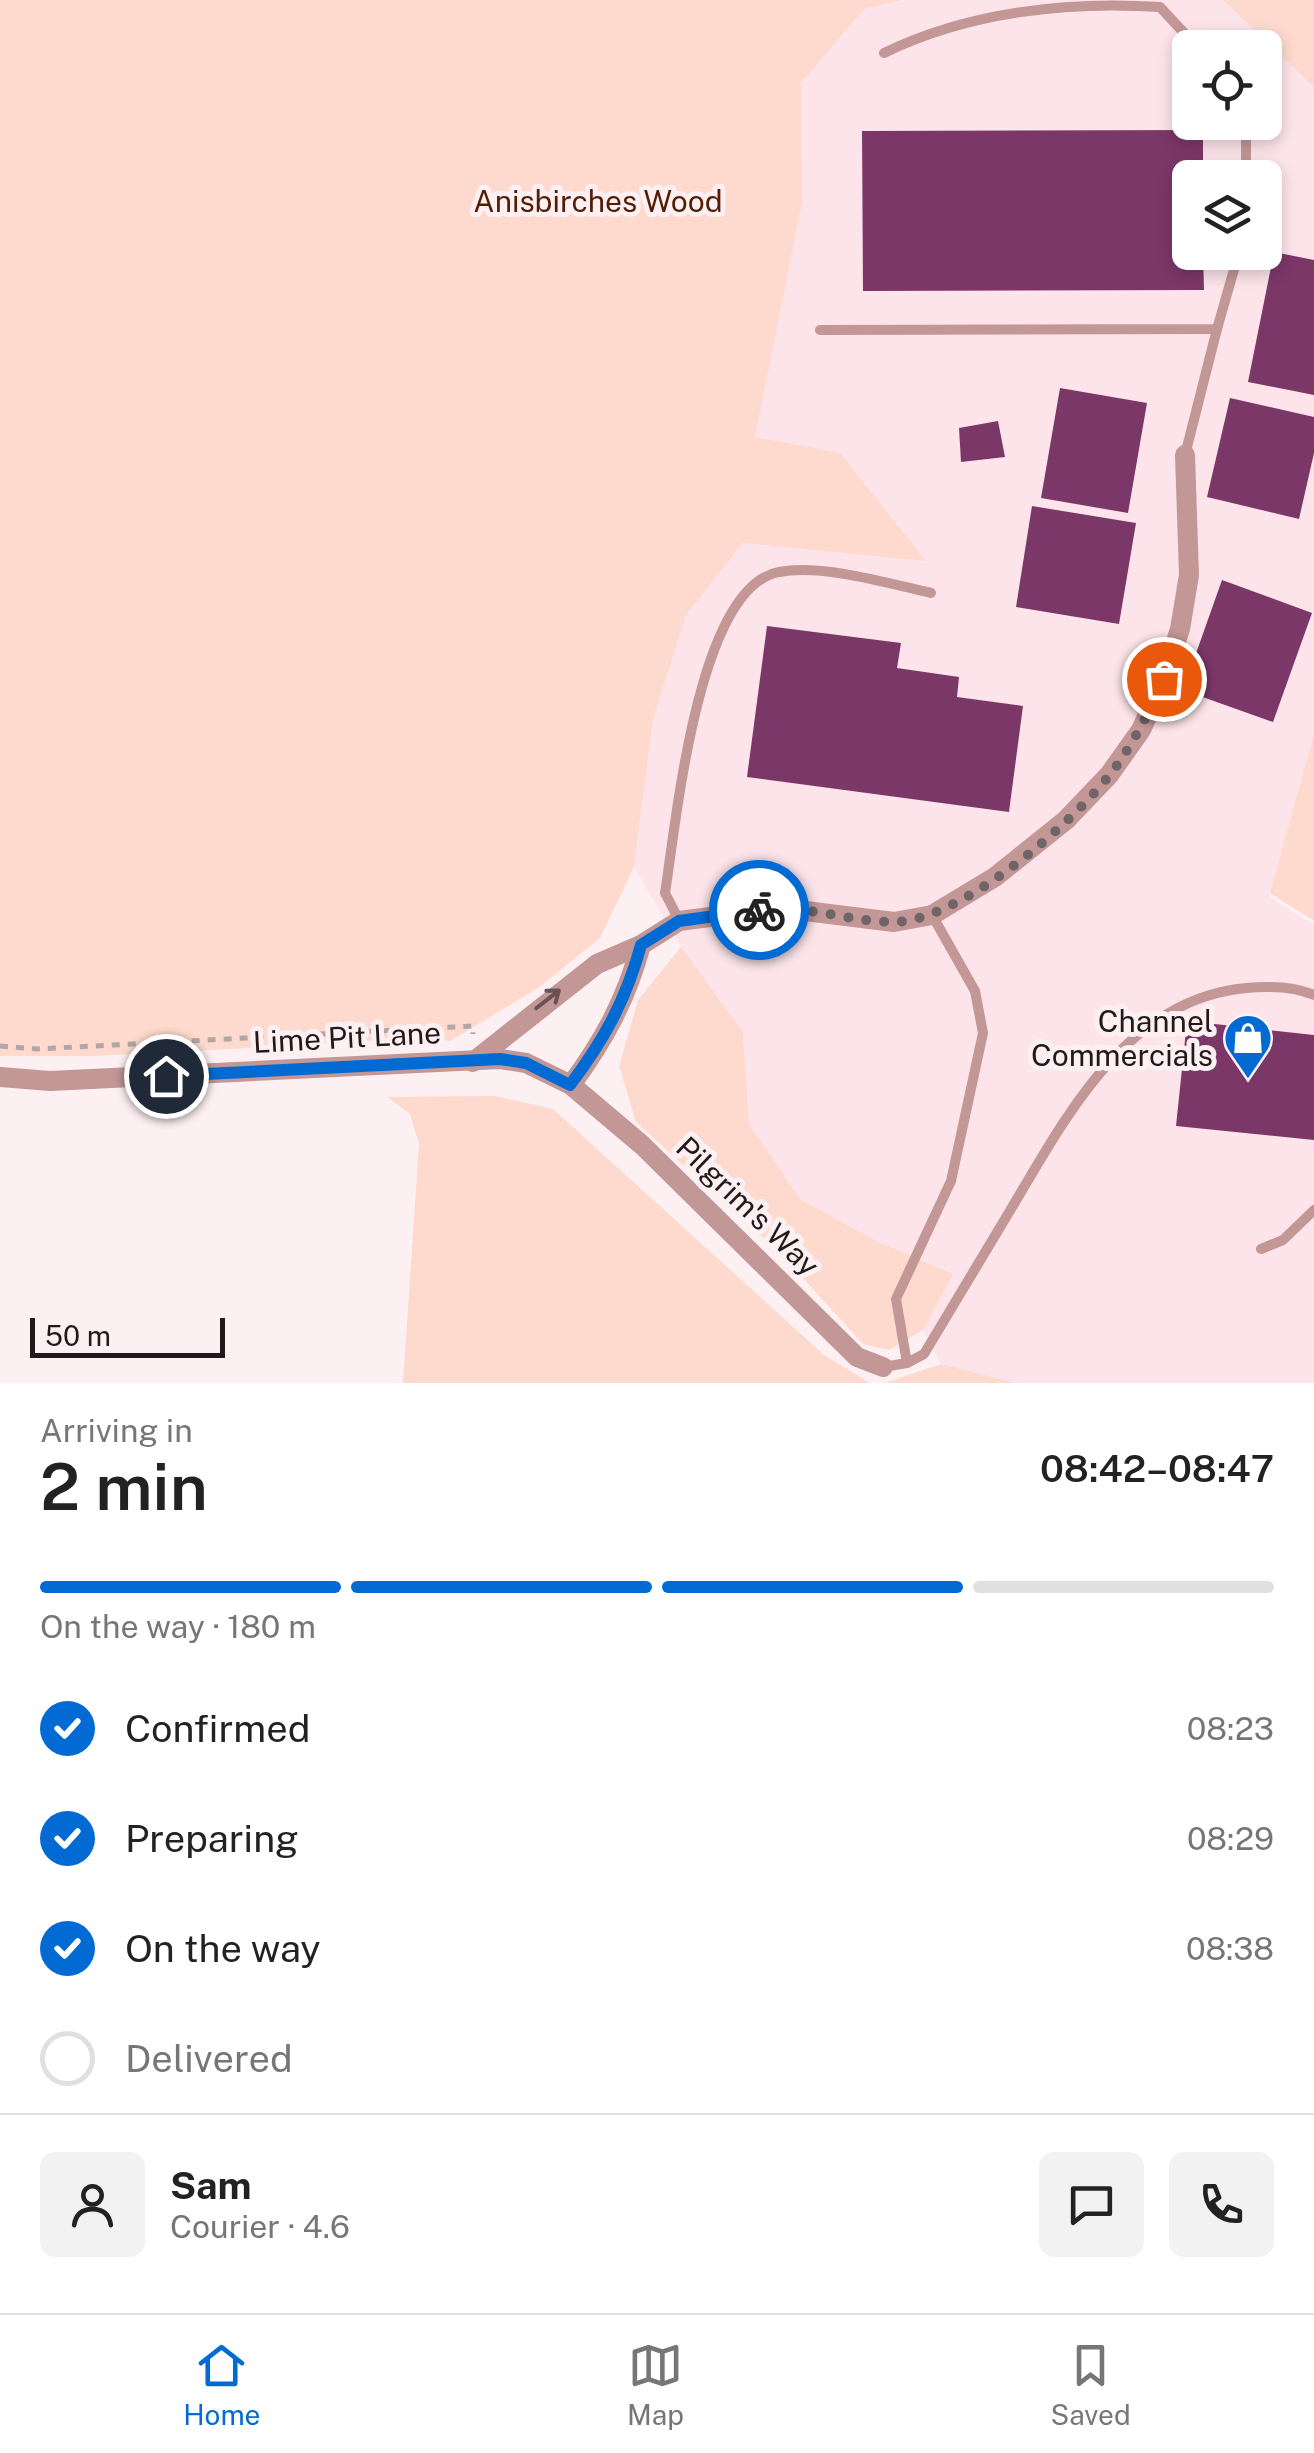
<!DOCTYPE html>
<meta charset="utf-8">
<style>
body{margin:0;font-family:"Public Sans",sans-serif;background:#f2f2f2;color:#222;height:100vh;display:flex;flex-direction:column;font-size:38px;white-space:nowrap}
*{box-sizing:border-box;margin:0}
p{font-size:32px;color:#767676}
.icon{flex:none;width:55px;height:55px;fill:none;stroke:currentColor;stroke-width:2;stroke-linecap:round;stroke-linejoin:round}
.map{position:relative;height:1383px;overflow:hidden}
.panel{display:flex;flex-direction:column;background:#fff;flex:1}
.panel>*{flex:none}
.buttons{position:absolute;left:1172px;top:30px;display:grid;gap:20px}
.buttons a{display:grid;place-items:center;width:110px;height:110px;border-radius:15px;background:#fff;box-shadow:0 5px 15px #0003;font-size:50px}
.scale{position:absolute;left:30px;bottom:25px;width:195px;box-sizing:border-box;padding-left:10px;border:5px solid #23181b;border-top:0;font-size:28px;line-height:35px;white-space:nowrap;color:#23181b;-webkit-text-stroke:8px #fdf0f3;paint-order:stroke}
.pin{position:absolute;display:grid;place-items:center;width:85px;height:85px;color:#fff;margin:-42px;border:5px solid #fff;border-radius:50%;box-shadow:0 2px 10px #0007}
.courier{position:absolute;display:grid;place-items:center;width:100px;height:100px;margin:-50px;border:8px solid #026bd3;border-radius:50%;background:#fff;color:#222;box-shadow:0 2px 12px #0007}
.overview em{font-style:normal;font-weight:600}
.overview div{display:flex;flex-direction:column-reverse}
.overview{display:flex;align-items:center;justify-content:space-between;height:170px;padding:0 40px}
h1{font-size:65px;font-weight:600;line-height:75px}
.bar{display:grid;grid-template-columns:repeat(4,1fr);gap:15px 10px;align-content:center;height:120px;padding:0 40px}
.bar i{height:12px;border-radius:8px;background:#e0e0e0}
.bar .active{background:#026bd3}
.bar p{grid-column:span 4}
.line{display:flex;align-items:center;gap:25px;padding:0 40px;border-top:2px solid #e0e0e0}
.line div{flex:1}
.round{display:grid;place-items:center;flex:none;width:105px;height:105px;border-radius:15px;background:#f2f2f2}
ol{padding:0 40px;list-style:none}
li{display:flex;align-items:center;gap:30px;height:110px}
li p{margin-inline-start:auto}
li .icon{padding:10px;border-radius:50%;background:#026bd3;color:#fff;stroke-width:4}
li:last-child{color:#767676}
li i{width:55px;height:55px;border:5px solid #e0e0e0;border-radius:50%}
.tabs{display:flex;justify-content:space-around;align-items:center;height:140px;border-top:2px solid #e0e0e0;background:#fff;font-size:28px;color:#767676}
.tabs a{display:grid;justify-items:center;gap:5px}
.tabs .active{color:#026bd3}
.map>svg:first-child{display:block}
.built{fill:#fce4ea;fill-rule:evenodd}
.green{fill:#fddacd}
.building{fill:#7c3769}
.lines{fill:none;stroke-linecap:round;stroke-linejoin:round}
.path{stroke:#b2a6a9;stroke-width:5;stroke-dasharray:8 8;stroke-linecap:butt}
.service{stroke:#c29795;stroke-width:10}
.minor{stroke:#c29795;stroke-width:20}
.oneway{stroke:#6b5152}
.done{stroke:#6f6467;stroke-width:10;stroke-dasharray:0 18}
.route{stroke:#026bd3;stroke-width:12}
.labels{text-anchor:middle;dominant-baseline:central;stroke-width:10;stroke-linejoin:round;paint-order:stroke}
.park-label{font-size:30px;fill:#521d04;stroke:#fdf0f3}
.poi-label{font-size:30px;fill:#23181b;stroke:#fdf0f3;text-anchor:end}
.street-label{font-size:30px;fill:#23181b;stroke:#fdf0f3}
</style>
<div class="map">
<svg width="1314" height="1383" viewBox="0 0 1314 1383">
<rect width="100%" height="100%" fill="#fdf0f3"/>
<!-- built -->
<path class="built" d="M903,0H1223L1314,87V734L1269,897L1314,925V1383H1016L941,1364L923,1330L952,1274L880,1243L800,1199L749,1124L743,1032L681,947L634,867L653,719L686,615L743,543L925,560L840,453L754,438L802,203L801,83L864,9ZM1190,48H1265V122H1190ZM1190,178H1265V252H1190Z"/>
<!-- green -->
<g class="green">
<polygon points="0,0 903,0 864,9 801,83 802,203 755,437 840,453 926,561 743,543 686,615 653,719 634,867 600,938 538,988 450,1041 430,1038 96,1056 0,1056"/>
<polygon points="1223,0 1314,0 1314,87"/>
<polygon points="1314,734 1314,921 1270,893"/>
<polygon points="681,947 743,1032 749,1124 800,1199 880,1243 953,1274 923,1330 889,1350 863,1344 781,1254 636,1122 619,1066 638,1000"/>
<polygon points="495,1096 553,1109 824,1355 870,1383 403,1383 419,1144 410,1114 387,1097"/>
<polygon points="941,1364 1016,1383 885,1383"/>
</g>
<!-- building -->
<g class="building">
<polygon points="1203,130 1203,178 1190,178 1190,252 1203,252 1204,290 863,291 862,131"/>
<polygon points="1274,252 1314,260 1314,395 1248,382"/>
<polygon points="1060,388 1147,403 1128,513 1041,498"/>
<polygon points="1230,398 1314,417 1314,453 1299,519 1207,497"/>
<polygon points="998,421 1005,457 961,462 959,428"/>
<polygon points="1032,506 1136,523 1119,624 1016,607"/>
<polygon points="1222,580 1312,613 1273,722 1183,690"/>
<polygon points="767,626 901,643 897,668 959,677 957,697 1023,706 1009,812 747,777"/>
<polygon points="1187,1021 1314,1035 1314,1140 1176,1126"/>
</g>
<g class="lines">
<!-- path -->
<polyline class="path" points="0,1046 37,1049 473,1026 473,1034"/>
<!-- service -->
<g class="service">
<path d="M884,53C968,12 1067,1 1160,7L1198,48"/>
<polyline points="1239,122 1246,137 1246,178"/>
<polyline points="820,330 1217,329 1239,252"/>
<polyline points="1185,455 1217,329"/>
<path d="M679,920L665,893C676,825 697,587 779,572C823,564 887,583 931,593"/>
<polyline points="1261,1249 1283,1240 1314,1210"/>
<polyline points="907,1363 896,1299 951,1181 983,1033 975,991 932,915"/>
<path d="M883,1367L907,1363L924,1354C953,1306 982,1257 1011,1209C1066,1117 1126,999 1246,988C1269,986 1293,986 1314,995"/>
</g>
<!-- minor -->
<g class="minor">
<polyline points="473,1062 597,964 641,945 679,921 781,908 894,922 932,915 995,877 1066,820 1109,775 1141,730 1164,679 1180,629 1189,575 1185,455"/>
<polyline points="0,1077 50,1081 500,1059 526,1063 571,1085 642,1145 857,1357 883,1367"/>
<path d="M571,1085C604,1040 626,1000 641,945"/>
</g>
</g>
<!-- one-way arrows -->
<defs><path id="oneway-shaft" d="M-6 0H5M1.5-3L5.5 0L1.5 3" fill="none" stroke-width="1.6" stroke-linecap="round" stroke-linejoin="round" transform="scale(2.5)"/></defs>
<use class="oneway" href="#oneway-shaft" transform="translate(548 999) rotate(-38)"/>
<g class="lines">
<!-- done -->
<path class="done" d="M759,910C809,904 852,923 896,922C963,919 1072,824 1112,772C1134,743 1149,712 1164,679"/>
<!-- route -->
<path class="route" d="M166,1076L500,1059L526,1063L570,1085C604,1040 626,1000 641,945L679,921L759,910"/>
</g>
<!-- icons -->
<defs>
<g id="shop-pin" transform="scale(2.5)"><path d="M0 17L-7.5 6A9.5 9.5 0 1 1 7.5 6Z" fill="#026bd3" stroke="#fdf0f3"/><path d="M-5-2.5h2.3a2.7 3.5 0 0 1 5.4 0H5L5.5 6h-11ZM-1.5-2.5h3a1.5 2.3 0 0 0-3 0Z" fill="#fff"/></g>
</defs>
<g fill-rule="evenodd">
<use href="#shop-pin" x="1248" y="1038"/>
</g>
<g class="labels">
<!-- park labels -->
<g class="park-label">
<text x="598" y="201">Anisbirches Wood</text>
</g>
<!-- poi labels -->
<g class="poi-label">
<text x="1213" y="1021">Channel<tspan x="1213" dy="34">Commercials</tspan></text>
</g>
<!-- street labels -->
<g class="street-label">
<text transform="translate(347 1037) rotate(-3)">Lime Pit Lane</text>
<text transform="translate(748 1206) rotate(44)">Pilgrim's Way</text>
</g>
</g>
</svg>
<div class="buttons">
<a><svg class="icon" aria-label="locate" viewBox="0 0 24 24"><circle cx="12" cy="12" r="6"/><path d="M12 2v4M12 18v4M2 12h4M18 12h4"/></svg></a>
<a><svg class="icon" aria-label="layers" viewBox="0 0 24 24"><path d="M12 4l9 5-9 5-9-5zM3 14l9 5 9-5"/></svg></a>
</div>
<div class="scale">50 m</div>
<div class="pin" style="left:1164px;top:679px;background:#ea580c"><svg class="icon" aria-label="bag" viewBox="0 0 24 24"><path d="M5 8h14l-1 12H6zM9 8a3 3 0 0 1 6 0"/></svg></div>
<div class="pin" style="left:166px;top:1076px;background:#1f2937"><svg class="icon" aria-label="home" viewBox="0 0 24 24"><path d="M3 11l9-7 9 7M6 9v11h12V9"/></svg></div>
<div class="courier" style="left:759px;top:910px"><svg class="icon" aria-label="bike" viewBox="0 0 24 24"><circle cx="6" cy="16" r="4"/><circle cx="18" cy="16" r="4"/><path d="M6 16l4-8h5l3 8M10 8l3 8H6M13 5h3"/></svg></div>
</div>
<section class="panel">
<div class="overview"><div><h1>2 min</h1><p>Arriving in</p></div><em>08:42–08:47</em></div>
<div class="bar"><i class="active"></i><i class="active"></i><i class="active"></i><i></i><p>On the way · 180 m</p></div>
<ol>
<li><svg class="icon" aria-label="check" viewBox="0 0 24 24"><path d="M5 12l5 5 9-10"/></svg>Confirmed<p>08:23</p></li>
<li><svg class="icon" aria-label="check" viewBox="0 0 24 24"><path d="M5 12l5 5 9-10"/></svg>Preparing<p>08:29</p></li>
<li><svg class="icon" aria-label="check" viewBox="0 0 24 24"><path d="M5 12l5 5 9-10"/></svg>On the way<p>08:38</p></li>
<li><i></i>Delivered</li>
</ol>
<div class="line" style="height:180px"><a class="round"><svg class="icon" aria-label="person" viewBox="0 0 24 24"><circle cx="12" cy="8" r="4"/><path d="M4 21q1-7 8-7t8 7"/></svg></a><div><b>Sam</b><p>Courier · 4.6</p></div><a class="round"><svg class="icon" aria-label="chat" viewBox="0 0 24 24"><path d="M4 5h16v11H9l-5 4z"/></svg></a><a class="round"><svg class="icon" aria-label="phone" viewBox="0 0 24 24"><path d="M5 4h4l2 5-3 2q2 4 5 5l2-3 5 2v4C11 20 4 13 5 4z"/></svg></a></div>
</section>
<nav class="tabs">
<a class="active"><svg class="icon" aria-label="home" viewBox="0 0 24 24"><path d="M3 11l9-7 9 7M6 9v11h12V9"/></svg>Home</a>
<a><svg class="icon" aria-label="map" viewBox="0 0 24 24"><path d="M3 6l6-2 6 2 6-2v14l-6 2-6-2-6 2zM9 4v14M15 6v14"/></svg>Map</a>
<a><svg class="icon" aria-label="saved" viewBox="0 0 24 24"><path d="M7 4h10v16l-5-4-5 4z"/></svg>Saved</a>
</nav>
